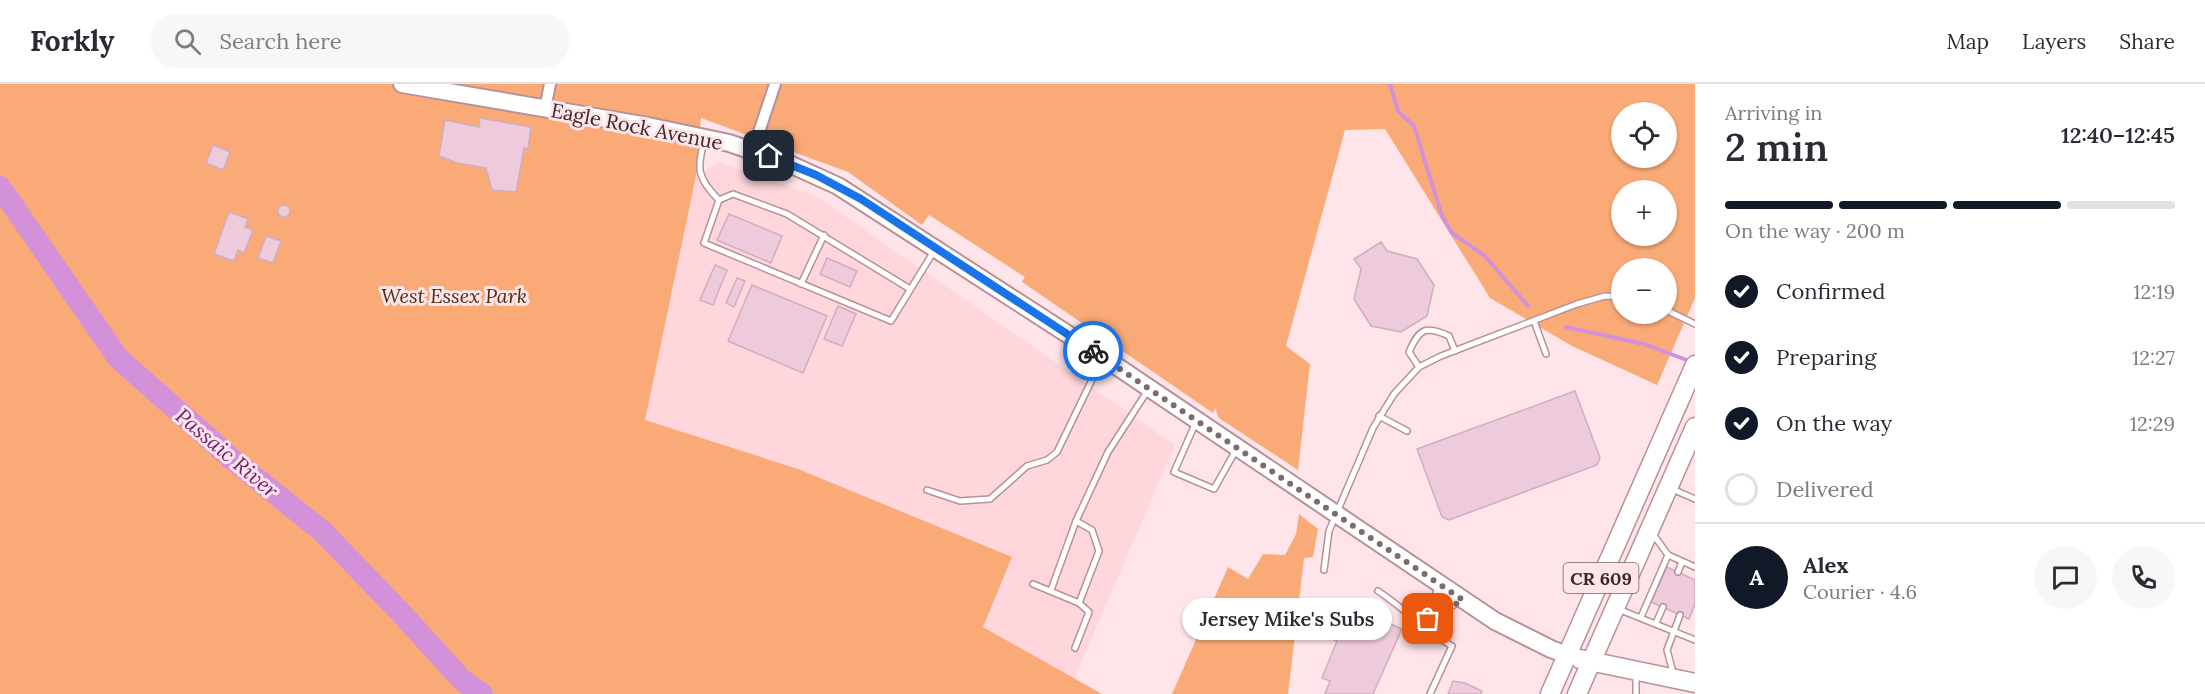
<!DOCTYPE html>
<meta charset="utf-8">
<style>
body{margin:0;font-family:Lora,serif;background:#f7f7f7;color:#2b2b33;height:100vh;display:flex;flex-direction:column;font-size:22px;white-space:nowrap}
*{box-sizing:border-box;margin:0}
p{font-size:20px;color:#7c7c81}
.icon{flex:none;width:33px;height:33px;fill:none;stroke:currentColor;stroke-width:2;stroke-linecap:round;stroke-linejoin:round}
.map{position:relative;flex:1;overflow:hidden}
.sheet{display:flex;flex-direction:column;background:#fff;width:510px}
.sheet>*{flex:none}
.tools{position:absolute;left:1611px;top:18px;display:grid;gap:12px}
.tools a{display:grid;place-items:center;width:66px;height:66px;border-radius:50%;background:#fff;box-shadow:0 2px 4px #0004;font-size:30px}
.pin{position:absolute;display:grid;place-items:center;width:51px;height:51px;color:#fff;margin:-26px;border-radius:12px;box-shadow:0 3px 9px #0006}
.courier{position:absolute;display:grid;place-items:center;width:60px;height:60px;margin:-30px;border:4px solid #1a73e8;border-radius:50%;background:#fff;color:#222;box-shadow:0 2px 8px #0007}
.bubble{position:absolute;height:42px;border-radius:21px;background:#fff;box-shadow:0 2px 4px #0004;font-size:20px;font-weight:600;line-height:42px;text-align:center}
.summary em{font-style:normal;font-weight:600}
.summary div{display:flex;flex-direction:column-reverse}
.summary{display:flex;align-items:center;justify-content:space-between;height:102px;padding:0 30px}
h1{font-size:39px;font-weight:600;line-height:45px}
.bar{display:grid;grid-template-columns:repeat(4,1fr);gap:9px 6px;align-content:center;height:72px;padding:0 30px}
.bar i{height:8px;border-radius:4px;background:#e1e1e2}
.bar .on{background:#111827}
.bar p{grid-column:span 4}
.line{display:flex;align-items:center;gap:15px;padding:0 30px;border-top:2px solid #e1e1e2}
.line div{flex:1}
.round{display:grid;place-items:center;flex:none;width:63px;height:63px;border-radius:32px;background:#f7f7f7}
ol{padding:0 30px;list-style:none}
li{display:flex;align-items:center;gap:18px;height:66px}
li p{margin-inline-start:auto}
li .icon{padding:6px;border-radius:50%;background:#111827;color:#fff;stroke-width:4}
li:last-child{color:#7c7c81}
li i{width:33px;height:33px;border:3px solid #e1e1e2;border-radius:50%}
header{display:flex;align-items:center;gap:36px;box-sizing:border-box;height:84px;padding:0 30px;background:#fff;border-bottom:2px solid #e1e1e2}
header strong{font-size:28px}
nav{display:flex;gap:33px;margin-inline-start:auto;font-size:21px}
.search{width:420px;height:54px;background:#f7f7f7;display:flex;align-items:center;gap:15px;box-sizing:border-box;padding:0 21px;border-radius:33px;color:#7c7c81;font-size:22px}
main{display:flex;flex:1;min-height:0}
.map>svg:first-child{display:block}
.built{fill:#fed6db}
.green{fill:#faaa76;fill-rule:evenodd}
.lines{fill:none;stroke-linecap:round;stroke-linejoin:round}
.stream{stroke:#d291d9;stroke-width:4}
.river{stroke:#d291d9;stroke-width:22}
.building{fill:#edcadc;stroke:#d0adbf;stroke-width:1.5}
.service-casing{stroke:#b79197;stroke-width:8}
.minor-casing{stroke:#b79197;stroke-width:14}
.secondary-casing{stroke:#b79197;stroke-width:20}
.primary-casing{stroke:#b79197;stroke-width:21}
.service{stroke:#fff;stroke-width:5}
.minor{stroke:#fff;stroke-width:10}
.secondary{stroke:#fff;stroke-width:16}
.primary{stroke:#fff;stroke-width:18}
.done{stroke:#7e6b6e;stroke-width:6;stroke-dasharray:0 10.8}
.route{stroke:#1a73e8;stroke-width:8}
.labels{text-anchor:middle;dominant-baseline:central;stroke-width:6;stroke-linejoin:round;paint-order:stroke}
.shield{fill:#ffe5e9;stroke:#746165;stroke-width:1.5}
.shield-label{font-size:18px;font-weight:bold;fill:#39292c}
.street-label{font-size:20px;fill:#39292c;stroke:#ffe5e9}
.park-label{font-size:20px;font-style:italic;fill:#4d2b14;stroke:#ffe5e9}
.water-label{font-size:21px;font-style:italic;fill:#6c1f76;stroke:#ffe5e9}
</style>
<header>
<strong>Forkly</strong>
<div class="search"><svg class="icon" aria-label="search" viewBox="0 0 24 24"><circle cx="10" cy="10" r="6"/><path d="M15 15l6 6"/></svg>Search here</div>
<nav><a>Map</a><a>Layers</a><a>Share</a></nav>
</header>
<main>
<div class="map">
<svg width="1695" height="610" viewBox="0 0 1695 610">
<rect width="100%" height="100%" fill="#ffe5e9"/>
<!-- built -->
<polygon class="built" points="719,78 816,112 1175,361 1074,595 983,543 1012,474 644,336 696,92"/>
<!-- green -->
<g class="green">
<path d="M0,0H1695V214L1657,301L1572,262L1490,214L1385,45L1345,46L1286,262L1310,280L1298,386L1219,334L1215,324L1213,329L1022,198L1025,193L929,131L922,141L848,88L701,34L696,92L645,336L798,385L1012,473L983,543L1102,610H0ZM1622,28H1666V74H1622ZM1622,106H1666V152H1622ZM1622,184H1666V230H1622Z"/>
<polygon points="1299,430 1318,445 1313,473 1304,474 1288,610 1172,610 1228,483 1248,495 1263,470 1285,471 1296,450"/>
</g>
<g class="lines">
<!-- stream -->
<g class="stream">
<polyline points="1390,0 1398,27 1414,42 1442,132 1452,149 1485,172 1528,222"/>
<polyline points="1566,243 1644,260 1692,278"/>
</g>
<!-- river -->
<polyline class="river" points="0,103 118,274 232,375 322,447 402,530 462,596 482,610"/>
</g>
<!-- building -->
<g class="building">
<polygon points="480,34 531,43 528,65 524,64 516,108 492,106 486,84 457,79 439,72 445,36 479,43"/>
<polygon points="213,61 230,68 223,86 206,79"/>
<circle cx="284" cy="127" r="6"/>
<polygon points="229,128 248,135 245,143 253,146 244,169 238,166 234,177 214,170"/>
<polygon points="729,130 782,152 771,179 717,156"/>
<polygon points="266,152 281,157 273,179 258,174"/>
<polygon points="1381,158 1387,167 1417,175 1434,201 1427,232 1401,248 1371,242 1354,215 1361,185 1354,175"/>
<polygon points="827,174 857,187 850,203 820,190"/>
<polygon points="715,181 727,186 713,221 700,216"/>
<polygon points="737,194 745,197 734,223 726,219"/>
<polygon points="752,201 827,232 803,289 728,257"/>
<polygon points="838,222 856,230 842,262 824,255"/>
<polygon points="1575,307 1600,374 1597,381 1449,436 1442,433 1417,365"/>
<polygon points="1667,483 1695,496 1695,520 1689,535 1651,518"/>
<polygon points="1334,516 1402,545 1373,610 1325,610 1330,597 1322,594 1337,557 1326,552 1328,532"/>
<polygon points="1453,597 1465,599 1482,607 1481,610 1448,610"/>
</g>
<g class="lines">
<!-- service casing -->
<g class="service-casing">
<g id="service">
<path d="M705,55C696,84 697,94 719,116L704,159L891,237L934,167"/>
<polyline points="719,116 733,110 787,130 910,205"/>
<polyline points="801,200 824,151"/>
<polyline points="1666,226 1695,240"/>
<polyline points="1534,237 1546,270"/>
<path d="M1419,283L1409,268C1419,245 1425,241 1449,252L1455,267"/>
<polyline points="1379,332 1407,347"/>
<polyline points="1196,338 1174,388 1214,405 1236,366"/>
<polyline points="1672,405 1695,415"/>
<polyline points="927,406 960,417 990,415 1027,382 1047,376 1057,368 1102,275"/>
<polyline points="1076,437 1092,446 1099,467 1079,519"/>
<polyline points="1653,450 1668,471 1695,483"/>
<polyline points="1324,486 1329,447 1373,344 1394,310 1419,283 1441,272 1577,220 1605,212 1622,213"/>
<polyline points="1678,488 1682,478"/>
<polyline points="1033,500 1079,519 1089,528 1075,564"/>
<polyline points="1051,506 1076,437 1108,368 1148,306"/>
<path d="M1378,507C1404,524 1425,547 1452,562L1430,610"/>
<polyline points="1618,525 1695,556"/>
<polyline points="1641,533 1668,471"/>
<polyline points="1429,535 1461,517"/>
<polyline points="1656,539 1663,523"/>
<polyline points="1424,544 1438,503"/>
<polyline points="1674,592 1667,566 1680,531"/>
<polyline points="1636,610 1636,591"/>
</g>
</g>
<!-- minor casing -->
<g class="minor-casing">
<g id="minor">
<polyline points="545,25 550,0"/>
<polyline points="753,66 775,0"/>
</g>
</g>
<!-- secondary casing -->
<g class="secondary-casing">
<polyline id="secondary" points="402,0 648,42 729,59 785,78 838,102 1103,273 1495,537 1551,565 1567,571"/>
</g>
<!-- primary casing -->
<g class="primary-casing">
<g id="primary">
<polyline points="1580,575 1695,599"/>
<polyline points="1550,610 1695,281"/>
<polyline points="1577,610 1695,343"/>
</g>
</g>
<!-- service -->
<use href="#service" class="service"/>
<!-- minor -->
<use href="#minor" class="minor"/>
<!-- secondary -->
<use href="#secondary" class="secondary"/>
<!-- primary -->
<use href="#primary" class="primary"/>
</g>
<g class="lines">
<!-- done -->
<polyline class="done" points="1093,267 1463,516 1428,535"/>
<!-- route -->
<polyline class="route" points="769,72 816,91 861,115 1093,267"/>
</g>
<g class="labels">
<!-- shield labels -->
<rect class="shield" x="1563.5" y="479" width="75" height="30" rx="4.5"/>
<g class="shield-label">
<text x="1601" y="494">CR 609</text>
</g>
<!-- street labels -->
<g class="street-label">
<text transform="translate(637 42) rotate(11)">Eagle Rock Avenue</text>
</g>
<!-- park labels -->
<g class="park-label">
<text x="454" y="211">West Essex Park</text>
</g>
<!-- water labels -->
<g class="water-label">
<text transform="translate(227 369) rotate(40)">Passaic River</text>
</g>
</g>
</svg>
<div class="tools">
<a><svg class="icon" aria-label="locate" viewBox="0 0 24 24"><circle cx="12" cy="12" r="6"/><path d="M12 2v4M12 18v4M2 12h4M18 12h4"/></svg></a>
<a>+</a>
<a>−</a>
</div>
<div class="pin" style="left:1428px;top:535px;background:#ea580c"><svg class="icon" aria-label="bag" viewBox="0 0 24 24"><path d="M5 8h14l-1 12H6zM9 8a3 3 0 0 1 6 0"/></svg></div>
<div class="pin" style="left:769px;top:72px;background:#1f2937"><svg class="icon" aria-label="home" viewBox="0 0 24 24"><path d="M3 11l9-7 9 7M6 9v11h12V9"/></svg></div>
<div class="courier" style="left:1093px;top:267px"><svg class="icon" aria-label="bike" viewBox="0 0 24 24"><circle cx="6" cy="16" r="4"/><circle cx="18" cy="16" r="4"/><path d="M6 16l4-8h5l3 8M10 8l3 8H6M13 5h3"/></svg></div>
<div class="bubble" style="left:1182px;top:514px;width:210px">Jersey Mike's Subs</div>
</div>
<section class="sheet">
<div class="summary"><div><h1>2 min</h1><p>Arriving in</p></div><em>12:40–12:45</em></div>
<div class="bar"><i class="on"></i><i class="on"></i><i class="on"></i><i></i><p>On the way · 200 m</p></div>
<ol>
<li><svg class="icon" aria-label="check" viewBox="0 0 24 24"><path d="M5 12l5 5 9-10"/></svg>Confirmed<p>12:19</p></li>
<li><svg class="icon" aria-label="check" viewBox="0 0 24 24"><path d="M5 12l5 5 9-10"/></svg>Preparing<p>12:27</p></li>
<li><svg class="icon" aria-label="check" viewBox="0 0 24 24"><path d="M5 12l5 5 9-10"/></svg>On the way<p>12:29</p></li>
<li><i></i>Delivered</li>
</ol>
<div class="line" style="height:108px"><b class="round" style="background:#111827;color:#fff">A</b><div><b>Alex</b><p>Courier · 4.6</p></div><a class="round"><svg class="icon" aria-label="chat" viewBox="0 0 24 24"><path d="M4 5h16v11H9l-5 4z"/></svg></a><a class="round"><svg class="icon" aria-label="phone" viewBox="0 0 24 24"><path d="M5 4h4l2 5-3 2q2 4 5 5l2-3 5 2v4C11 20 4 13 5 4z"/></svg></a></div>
</section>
</main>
